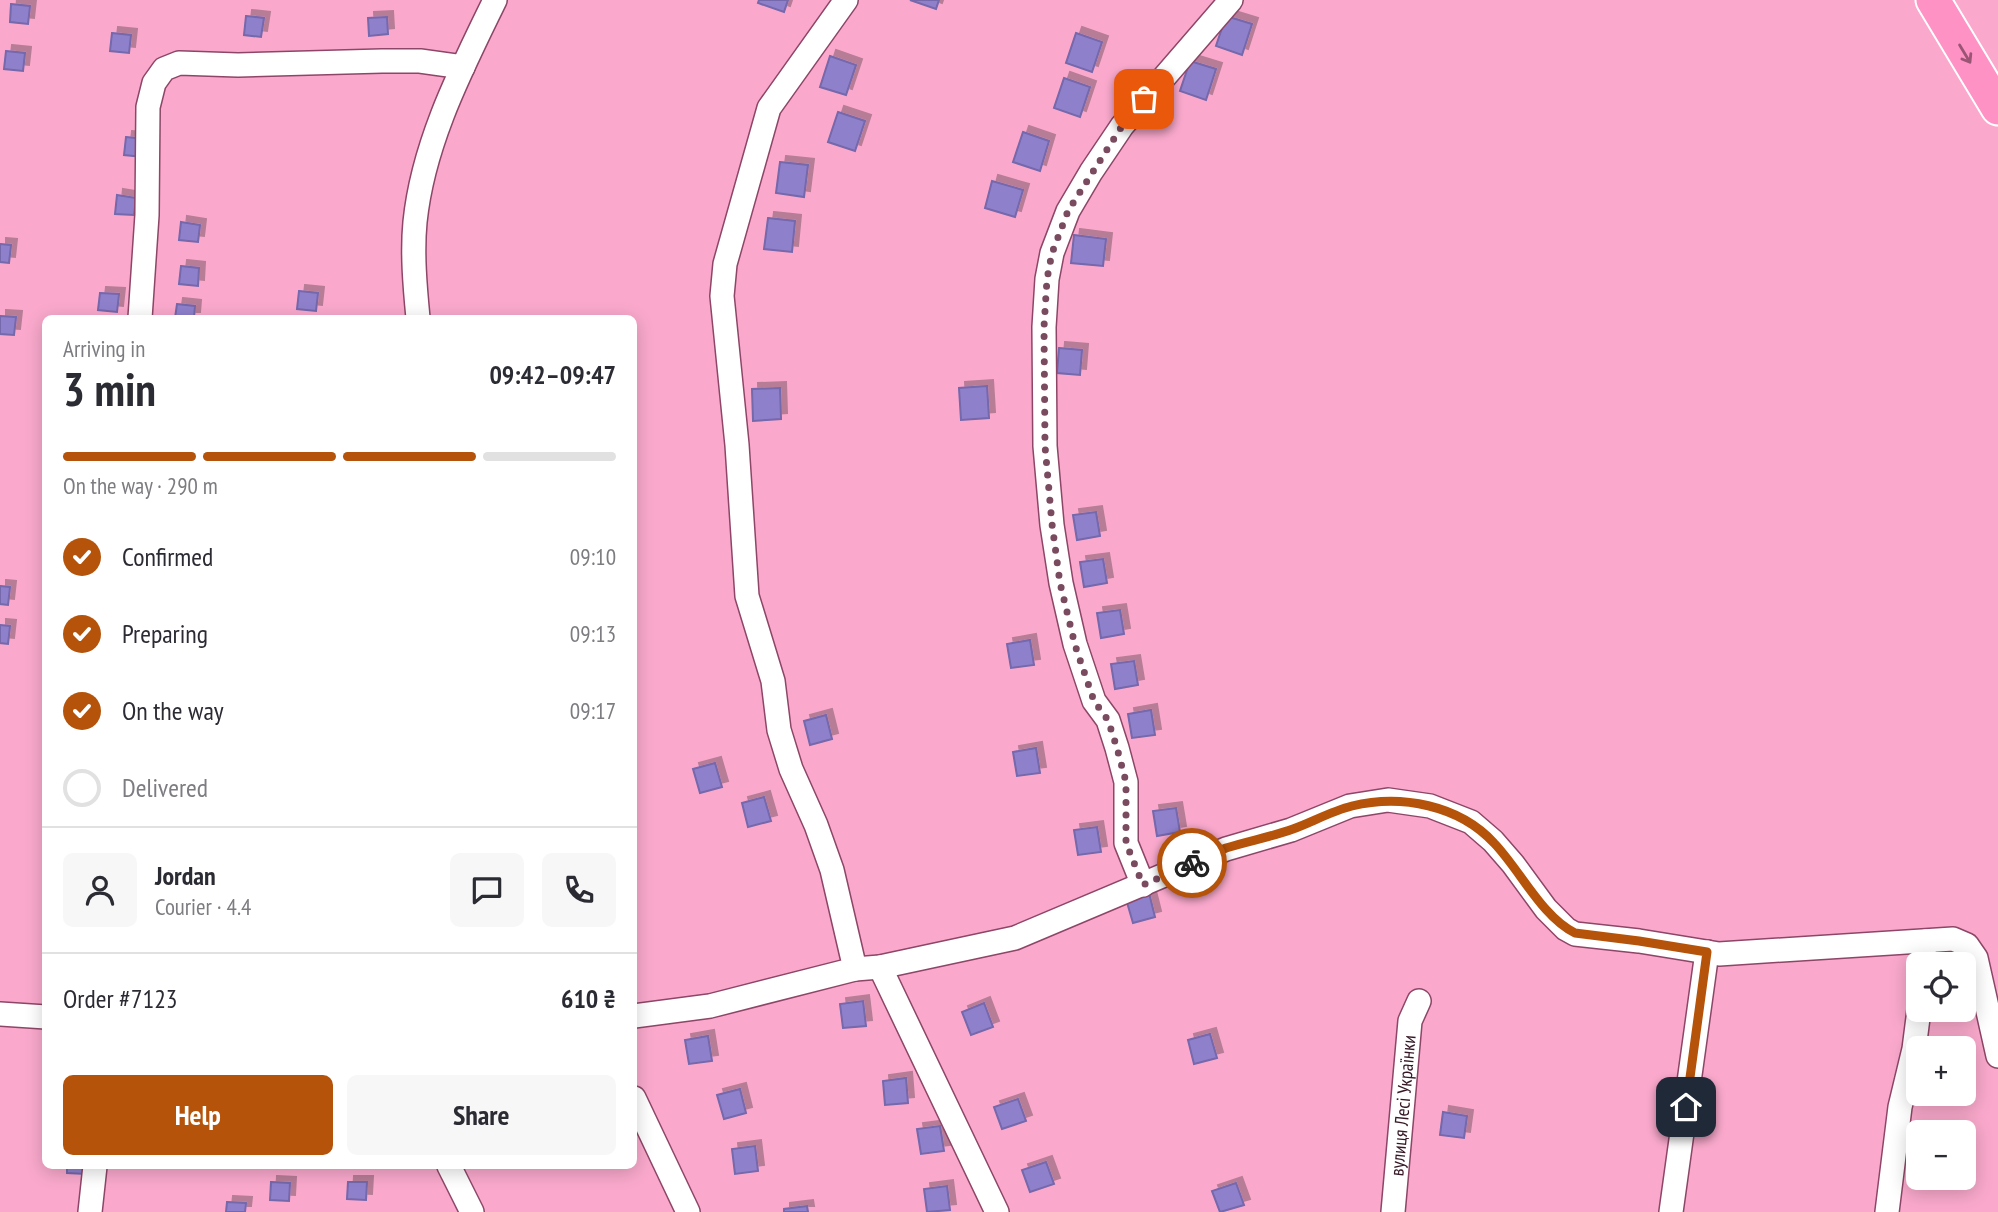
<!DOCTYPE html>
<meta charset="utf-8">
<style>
body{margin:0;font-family:"PT Sans Narrow",sans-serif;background:#f7f7f7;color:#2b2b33;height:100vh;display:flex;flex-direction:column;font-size:26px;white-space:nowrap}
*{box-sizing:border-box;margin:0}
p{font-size:23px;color:#7c7c81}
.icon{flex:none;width:38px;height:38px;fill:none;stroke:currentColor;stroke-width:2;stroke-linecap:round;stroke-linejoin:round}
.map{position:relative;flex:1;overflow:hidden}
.panel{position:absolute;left:42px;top:315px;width:595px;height:854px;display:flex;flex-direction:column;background:#fff;border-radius:10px;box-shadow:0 4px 18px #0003}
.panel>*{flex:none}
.fabs{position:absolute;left:1906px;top:952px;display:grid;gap:14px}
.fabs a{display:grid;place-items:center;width:70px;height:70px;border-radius:10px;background:#fff;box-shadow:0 4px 18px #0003;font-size:35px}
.pin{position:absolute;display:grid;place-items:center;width:60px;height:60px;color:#fff;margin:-30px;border-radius:14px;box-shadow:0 4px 10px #0006}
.courier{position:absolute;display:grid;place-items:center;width:70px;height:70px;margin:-35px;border:5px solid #b45309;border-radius:50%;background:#fff;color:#222;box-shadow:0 2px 9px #0007}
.summary em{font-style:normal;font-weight:600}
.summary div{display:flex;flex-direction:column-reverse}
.summary{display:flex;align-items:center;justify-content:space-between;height:119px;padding:0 21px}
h1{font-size:46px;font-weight:600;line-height:52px}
.bar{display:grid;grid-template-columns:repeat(4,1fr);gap:10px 7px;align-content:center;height:84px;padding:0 21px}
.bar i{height:9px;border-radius:5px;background:#e1e1e2}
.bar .current{background:#b45309}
.bar p{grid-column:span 4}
.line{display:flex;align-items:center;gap:18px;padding:0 21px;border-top:2px solid #e1e1e2}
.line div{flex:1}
.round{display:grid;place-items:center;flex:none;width:74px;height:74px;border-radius:10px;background:#f7f7f7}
ol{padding:0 21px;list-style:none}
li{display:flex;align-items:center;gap:21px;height:77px}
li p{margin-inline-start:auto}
li .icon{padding:7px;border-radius:50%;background:#b45309;color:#fff;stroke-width:4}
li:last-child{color:#7c7c81}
li i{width:38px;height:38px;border:4px solid #e1e1e2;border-radius:50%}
.cta{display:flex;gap:14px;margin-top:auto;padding:14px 21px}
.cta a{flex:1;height:80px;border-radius:10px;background:#b45309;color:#fff;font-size:28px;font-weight:600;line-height:80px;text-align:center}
.cta a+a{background:#f7f7f7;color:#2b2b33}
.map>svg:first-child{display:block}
.building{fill:#8f80cc;stroke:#7567ab;stroke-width:2;filter:url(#shadow)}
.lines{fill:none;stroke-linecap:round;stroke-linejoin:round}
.minor-casing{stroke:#8d4667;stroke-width:26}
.highway-casing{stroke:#fff;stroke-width:37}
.minor{stroke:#fff;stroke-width:23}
.highway{stroke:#ff92c4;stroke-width:33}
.oneway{stroke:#9a5474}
.done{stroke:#7a4a5f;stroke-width:7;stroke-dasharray:0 12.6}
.route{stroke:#b45309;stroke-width:9}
.labels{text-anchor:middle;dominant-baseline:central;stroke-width:7;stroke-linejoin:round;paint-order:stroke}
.street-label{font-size:19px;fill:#351725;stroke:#faa9cc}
</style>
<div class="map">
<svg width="1998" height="1212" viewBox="0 0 1998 1212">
<defs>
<filter id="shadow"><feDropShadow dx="6" dy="-6" stdDeviation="0" flood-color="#0004"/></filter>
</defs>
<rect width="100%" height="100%" fill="#faa9cc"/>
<!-- building -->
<g class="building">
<polygon points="759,0 788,0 784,12 758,3"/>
<polygon points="910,0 939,0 936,9"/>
<polygon points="11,4 30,6 28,24 10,22"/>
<polygon points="246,16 264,18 261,37 244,35"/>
<polygon points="1226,16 1252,24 1242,55 1216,46"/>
<polygon points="387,17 388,34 369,36 368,18"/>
<polygon points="112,33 131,35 129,53 110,51"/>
<polygon points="1076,33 1102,42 1092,72 1066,63"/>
<polygon points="6,51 25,53 23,71 4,69"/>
<polygon points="830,56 856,65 846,95 820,87"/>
<polygon points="1190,61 1216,69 1206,100 1180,91"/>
<polygon points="1064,78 1090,87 1080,117 1054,108"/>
<polygon points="838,112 865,121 855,151 828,142"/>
<polygon points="1023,132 1049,141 1040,171 1013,162"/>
<polygon points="126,137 145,139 143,157 124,155"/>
<polygon points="780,162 808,165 804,197 776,193"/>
<polygon points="992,181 1023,190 1015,217 985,208"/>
<polygon points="117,195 136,198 134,215 115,214"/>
<polygon points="768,218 795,221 792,252 764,249"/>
<polygon points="181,222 200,225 198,242 179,240"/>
<polygon points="1074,235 1106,239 1103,266 1071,263"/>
<polygon points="0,244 11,245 9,263 0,262"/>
<polygon points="181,266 199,268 198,286 179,284"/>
<polygon points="299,291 318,293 316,311 297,309"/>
<polygon points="100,293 119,294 117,312 98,310"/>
<polygon points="177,304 195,306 194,318 175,318"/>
<polygon points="0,316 16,317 14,335 0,334"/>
<polygon points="1059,348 1082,350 1080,375 1057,373"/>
<polygon points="987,386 989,418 961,420 959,388"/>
<polygon points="780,388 781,419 753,421 752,389"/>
<polygon points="1096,512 1100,536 1077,540 1073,515"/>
<polygon points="1103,559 1107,583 1084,587 1080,562"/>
<polygon points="0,586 10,587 8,605 0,604"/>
<polygon points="1120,610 1124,634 1101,638 1097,613"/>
<polygon points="0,625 10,626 8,644 0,643"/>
<polygon points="1030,640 1034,665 1011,668 1007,644"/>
<polygon points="1134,661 1138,685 1115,689 1111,664"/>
<polygon points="1151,710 1155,735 1132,738 1128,714"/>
<polygon points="826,715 832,739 810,745 804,721"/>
<polygon points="1036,748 1040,773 1017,776 1013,752"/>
<polygon points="715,763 722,787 700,793 693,769"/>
<polygon points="764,797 771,821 748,827 742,803"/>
<polygon points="1176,808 1180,832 1157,836 1153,811"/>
<polygon points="1097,827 1101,852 1078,855 1074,830"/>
<polygon points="1149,893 1155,917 1133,923 1126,899"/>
<polygon points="863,1001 866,1026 843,1028 840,1004"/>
<polygon points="984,1003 993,1027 971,1035 962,1012"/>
<polygon points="1210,1034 1217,1058 1194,1064 1188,1040"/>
<polygon points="708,1036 712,1061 689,1064 685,1040"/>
<polygon points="906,1078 908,1103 885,1105 883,1081"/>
<polygon points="740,1089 746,1113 724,1119 717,1095"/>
<polygon points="1018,1099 1026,1121 1002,1129 994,1107"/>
<polygon points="1443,1112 1467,1116 1464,1138 1440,1135"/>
<polygon points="940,1126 944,1151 921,1154 917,1129"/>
<polygon points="755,1146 758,1171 735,1174 732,1149"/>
<polygon points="1046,1162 1054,1184 1030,1192 1022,1170"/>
<polygon points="67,1166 86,1166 86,1174 67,1173"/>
<polygon points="271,1182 290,1183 289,1201 270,1200"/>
<polygon points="348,1182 367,1182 366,1200 347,1199"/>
<polygon points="1236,1183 1244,1205 1220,1212 1212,1191"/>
<polygon points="947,1186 950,1210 927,1212 924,1189"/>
<polygon points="227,1202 246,1203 245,1212 226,1212"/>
<polygon points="807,1206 808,1212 784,1212 784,1209"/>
</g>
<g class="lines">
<!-- minor casing -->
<g class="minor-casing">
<g id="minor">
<polyline points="140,318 147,215 148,107 154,83 164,69 179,63 238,65 382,61 420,61 463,67"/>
<path d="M418,318C415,287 412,253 415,222C423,143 461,70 495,0"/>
<polyline points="1143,885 1126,843 1126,782 1117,748 1108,720 1094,701 1075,644 1061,583 1052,525 1045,446 1044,327 1047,279 1052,253 1068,211 1091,172 1122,126 1231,0"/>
<polyline points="1923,964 1925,941"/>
<polyline points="880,967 997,1212"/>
<polyline points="855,969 880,967 1015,938 1226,849 1291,830 1350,806 1388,800 1430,806 1471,822 1493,841 1513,864 1546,909 1566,929 1575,934 1639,941 1719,954 1953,939 1967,945 1976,958 1998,1056"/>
<polyline points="0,1014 46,1017"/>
<polyline points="634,1016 710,1006 855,969 832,870 816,825 791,769 779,730 773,681 747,596 737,445 722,296 725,264 769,108 846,0"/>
<polyline points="634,1098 688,1212"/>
<polyline points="449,1166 472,1212"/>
<polyline points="90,1212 95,1166"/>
<path id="s1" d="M1393,1212L1410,1021L1419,1001"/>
<polyline points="1671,1212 1707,952"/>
<polyline points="1887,1212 1900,1107 1914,1049 1919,1010"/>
</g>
</g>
<!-- highway casing -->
<g class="highway-casing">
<polyline id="highway" points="1933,0 1998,108"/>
</g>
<!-- minor -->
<use href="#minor" class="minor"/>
<!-- highway -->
<use href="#highway" class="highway"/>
</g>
<!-- one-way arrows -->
<defs><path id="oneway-shaft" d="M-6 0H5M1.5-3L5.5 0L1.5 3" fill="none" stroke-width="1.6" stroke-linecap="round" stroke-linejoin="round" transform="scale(1.75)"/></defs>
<use class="oneway" href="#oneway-shaft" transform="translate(1965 54) rotate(59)"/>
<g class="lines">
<!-- done -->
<polyline class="done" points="1144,99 1122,126 1068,211 1052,253 1047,279 1044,327 1045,446 1052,524 1060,583 1075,645 1094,701 1108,720 1117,748 1126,782 1126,843 1143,885 1192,863"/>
<!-- route -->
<path class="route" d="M1192,863C1203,859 1214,853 1226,848C1248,841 1271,837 1293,829C1312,822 1332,811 1352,806C1401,794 1459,805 1494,843C1520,870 1542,917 1575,933L1639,941L1707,952L1686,1107"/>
</g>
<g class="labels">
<!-- street labels -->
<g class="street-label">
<text stroke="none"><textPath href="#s1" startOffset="107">вулиця Лесі Українки</textPath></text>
</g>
</g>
</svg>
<div class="fabs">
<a><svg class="icon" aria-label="locate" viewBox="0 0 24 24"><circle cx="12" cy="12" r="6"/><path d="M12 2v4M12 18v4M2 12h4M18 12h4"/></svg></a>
<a>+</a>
<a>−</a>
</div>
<div class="pin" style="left:1144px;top:99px;background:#ea580c"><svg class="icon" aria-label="bag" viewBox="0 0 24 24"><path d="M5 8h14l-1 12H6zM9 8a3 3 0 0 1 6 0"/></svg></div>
<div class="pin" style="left:1686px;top:1107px;background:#1f2937"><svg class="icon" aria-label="home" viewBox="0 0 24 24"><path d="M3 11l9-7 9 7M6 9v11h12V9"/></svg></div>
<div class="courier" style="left:1192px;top:863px"><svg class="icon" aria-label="bike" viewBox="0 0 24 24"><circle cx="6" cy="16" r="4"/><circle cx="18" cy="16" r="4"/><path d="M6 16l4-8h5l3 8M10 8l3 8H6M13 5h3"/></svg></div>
<section class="panel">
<div class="summary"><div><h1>3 min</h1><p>Arriving in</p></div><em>09:42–09:47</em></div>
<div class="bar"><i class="current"></i><i class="current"></i><i class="current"></i><i></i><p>On the way · 290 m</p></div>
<ol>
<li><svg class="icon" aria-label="check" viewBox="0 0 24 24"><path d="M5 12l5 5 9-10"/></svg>Confirmed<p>09:10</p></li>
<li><svg class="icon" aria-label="check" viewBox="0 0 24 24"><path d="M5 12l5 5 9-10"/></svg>Preparing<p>09:13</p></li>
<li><svg class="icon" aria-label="check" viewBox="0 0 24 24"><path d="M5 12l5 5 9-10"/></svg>On the way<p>09:17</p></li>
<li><i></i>Delivered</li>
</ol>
<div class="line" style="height:126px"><a class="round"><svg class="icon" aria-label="person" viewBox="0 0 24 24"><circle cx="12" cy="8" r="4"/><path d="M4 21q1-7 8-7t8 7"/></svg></a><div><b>Jordan</b><p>Courier · 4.4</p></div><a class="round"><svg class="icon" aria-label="chat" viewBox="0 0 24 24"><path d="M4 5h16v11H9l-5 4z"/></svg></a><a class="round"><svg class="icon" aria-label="phone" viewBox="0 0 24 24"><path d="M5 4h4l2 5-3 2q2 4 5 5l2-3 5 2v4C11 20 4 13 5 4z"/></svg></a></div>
<div class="line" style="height:91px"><div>Order #7123</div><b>610 ₴</b></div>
<div class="cta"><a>Help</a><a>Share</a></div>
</section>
</div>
